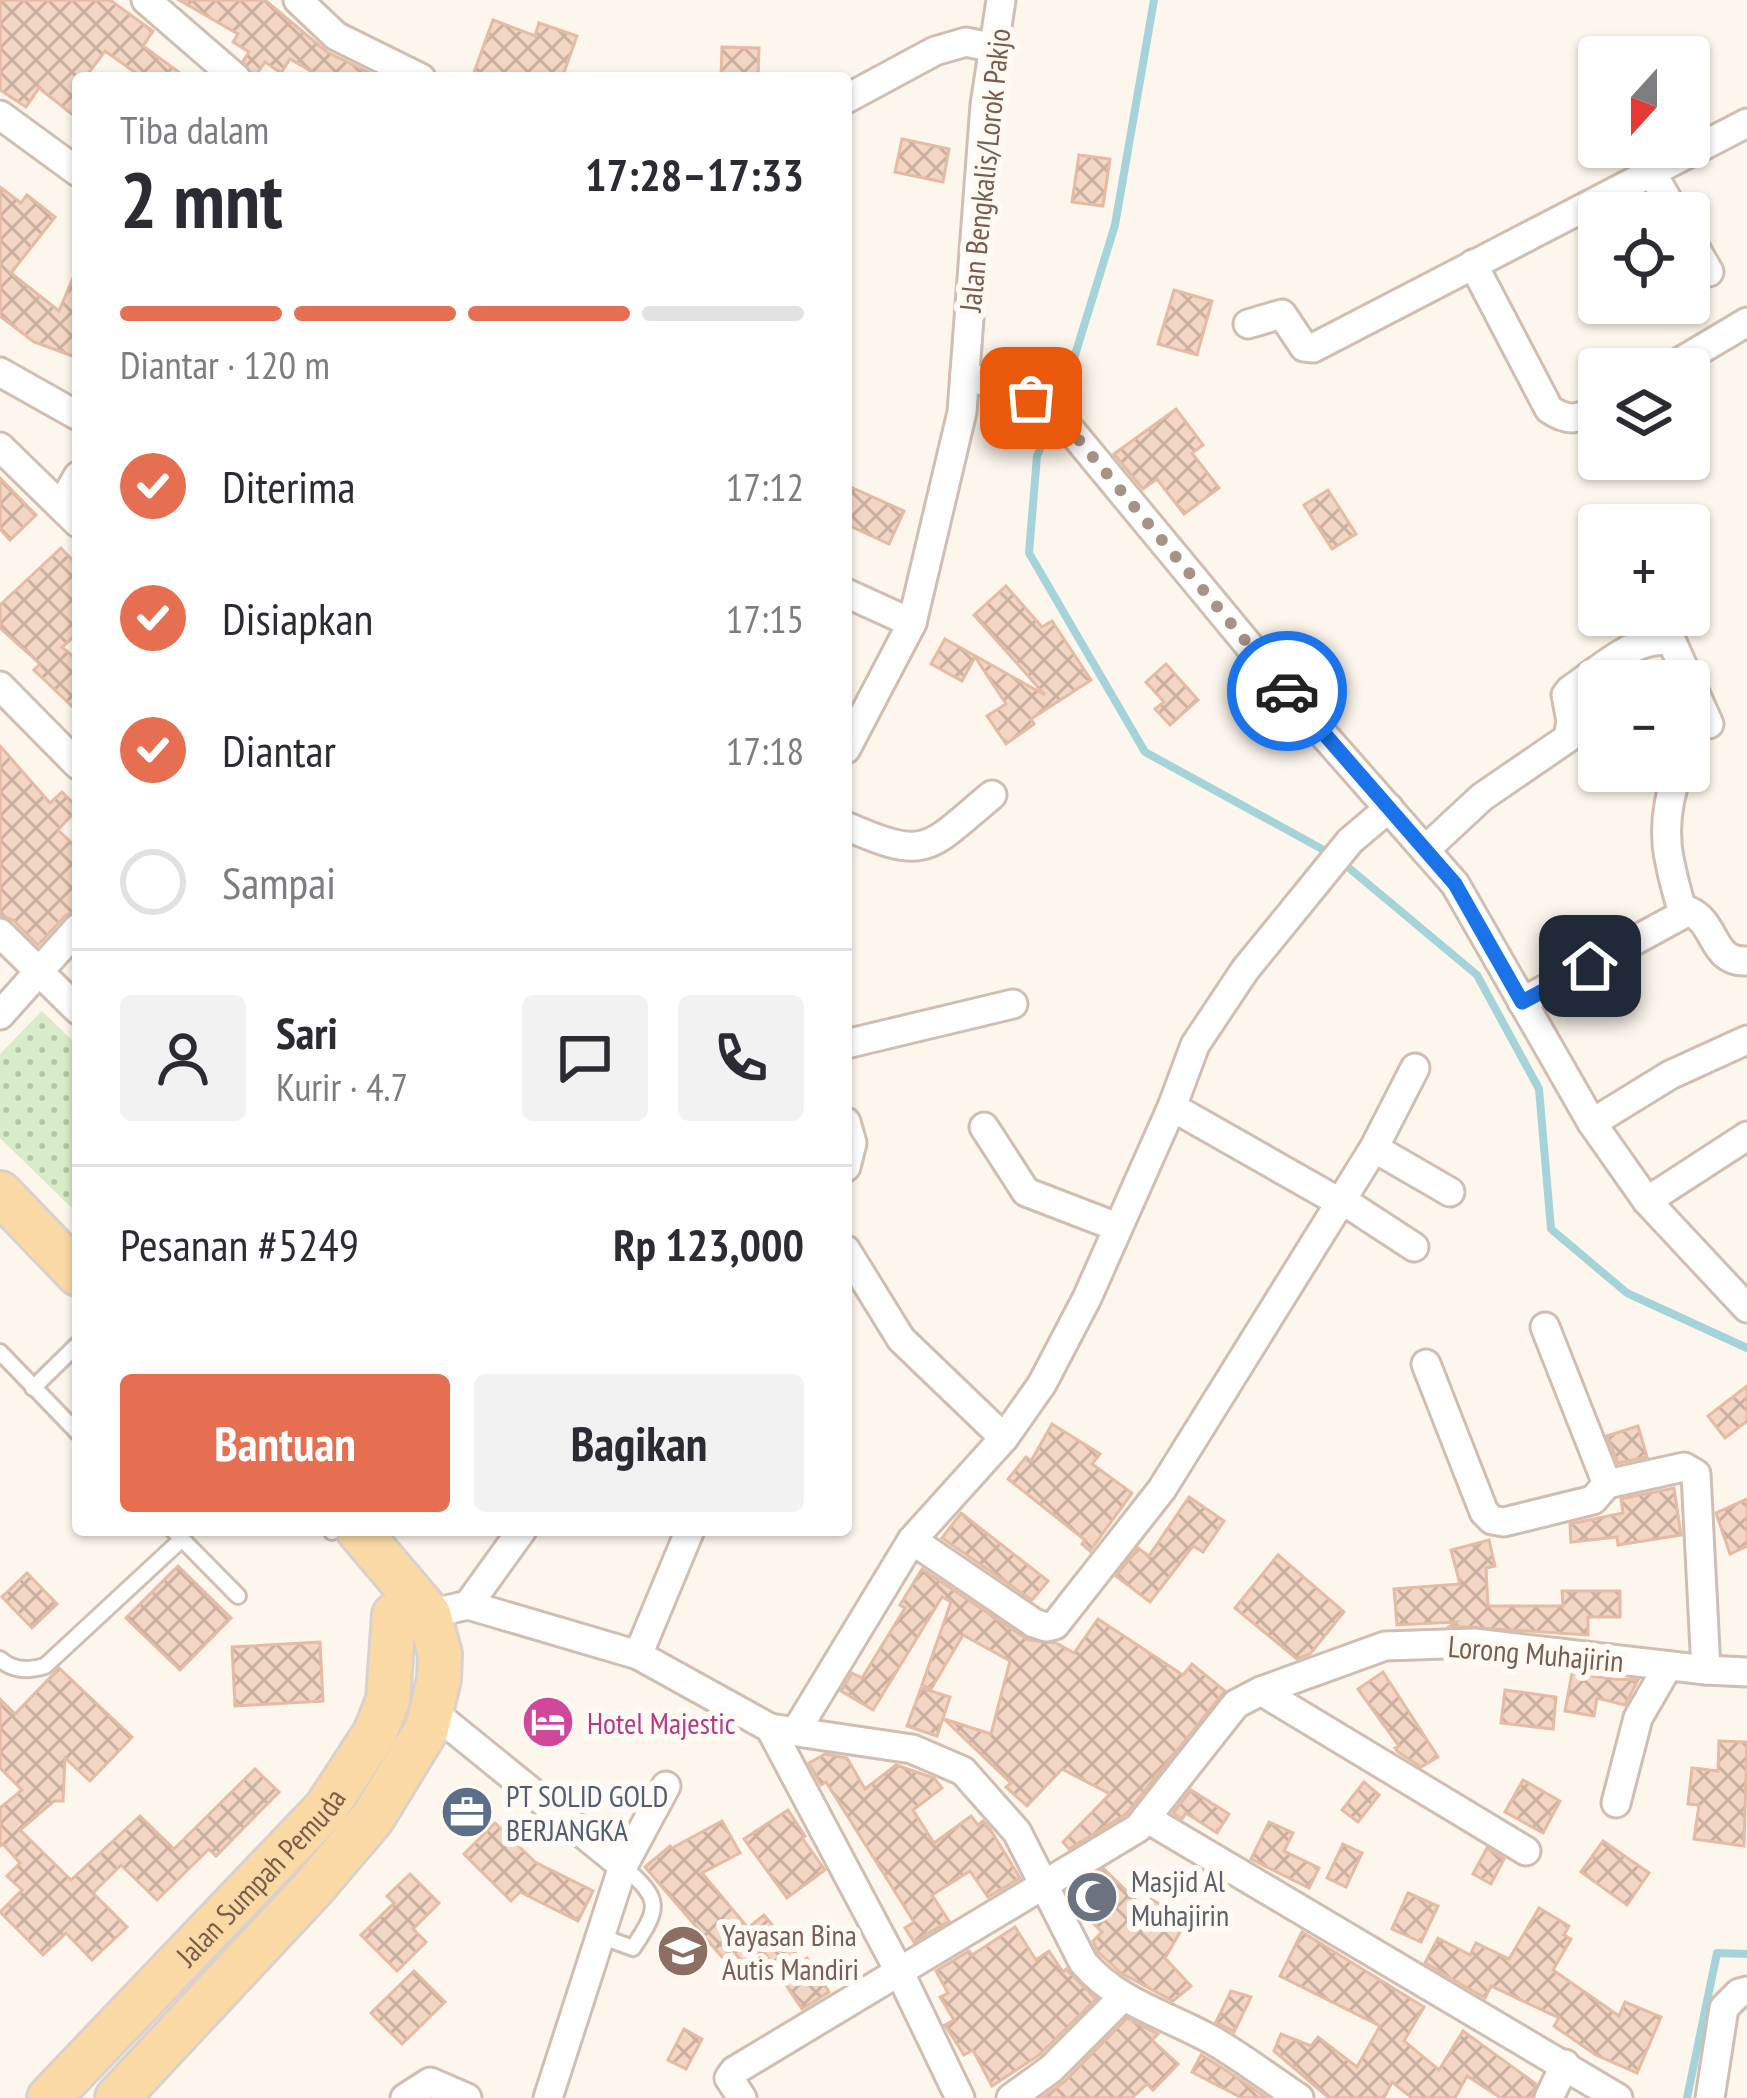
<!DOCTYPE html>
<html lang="id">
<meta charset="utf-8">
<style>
body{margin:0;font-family:"PT Sans Narrow",sans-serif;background:#f2f2f3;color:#2b2b33;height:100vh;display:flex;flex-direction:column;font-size:45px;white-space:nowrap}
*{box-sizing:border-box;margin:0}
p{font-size:39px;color:#7c7c81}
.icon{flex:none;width:66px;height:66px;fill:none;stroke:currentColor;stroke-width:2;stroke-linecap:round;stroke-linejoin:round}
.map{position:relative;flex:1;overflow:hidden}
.drawer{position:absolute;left:72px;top:72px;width:780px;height:1464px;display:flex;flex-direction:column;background:#fff;border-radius:12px;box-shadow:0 3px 9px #0004}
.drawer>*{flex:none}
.needle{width:78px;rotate:201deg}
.fabs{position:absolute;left:1578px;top:36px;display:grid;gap:24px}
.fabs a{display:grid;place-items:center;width:132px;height:132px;border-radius:12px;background:#fff;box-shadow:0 3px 9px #0004;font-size:60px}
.pin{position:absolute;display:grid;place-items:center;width:102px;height:102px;color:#fff;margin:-51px;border-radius:24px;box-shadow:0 6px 18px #0006}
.courier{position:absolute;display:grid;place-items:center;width:120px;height:120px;margin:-60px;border:9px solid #1a73e8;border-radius:50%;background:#fff;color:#222;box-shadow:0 3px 15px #0007}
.headline em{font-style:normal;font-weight:600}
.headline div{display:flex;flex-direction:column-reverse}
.headline{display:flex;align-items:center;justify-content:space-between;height:204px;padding:0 48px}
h1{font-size:78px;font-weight:600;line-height:90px}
.bar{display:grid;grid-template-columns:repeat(4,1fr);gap:18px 12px;align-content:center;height:144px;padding:0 48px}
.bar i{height:15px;border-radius:9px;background:#e1e1e2}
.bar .on{background:#e76f51}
.bar p{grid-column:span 4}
.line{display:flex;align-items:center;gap:30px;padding:0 48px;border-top:3px solid #e1e1e2}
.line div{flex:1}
.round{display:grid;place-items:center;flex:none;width:126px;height:126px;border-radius:12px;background:#f2f2f3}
ol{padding:0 48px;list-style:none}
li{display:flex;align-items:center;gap:36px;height:132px}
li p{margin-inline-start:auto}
li .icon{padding:12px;border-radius:50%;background:#e76f51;color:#fff;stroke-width:4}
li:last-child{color:#7c7c81}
li i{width:66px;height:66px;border:6px solid #e1e1e2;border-radius:50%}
.primary-button{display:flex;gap:24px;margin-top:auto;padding:24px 48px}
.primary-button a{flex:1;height:138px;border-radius:12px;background:#e76f51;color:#fff;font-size:48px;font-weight:600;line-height:138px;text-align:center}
.primary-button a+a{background:#f2f2f3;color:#2b2b33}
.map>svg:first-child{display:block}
.green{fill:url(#green-dots)}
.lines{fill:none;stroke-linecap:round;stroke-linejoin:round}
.stream{stroke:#a5d3da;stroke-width:8}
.building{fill:url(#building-cross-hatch);stroke:#e6bba3;stroke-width:3}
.service-casing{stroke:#d1beb0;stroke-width:20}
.minor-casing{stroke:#d1beb0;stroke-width:33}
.primary-casing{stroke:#dad1cd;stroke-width:48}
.service{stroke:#fff;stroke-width:14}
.minor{stroke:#fff;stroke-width:27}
.primary{stroke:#fbd9a5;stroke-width:42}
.done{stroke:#a89285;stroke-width:12;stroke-dasharray:0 21.6}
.route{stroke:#1a73e8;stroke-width:15}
.labels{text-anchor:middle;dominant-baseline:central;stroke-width:12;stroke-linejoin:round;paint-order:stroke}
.street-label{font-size:30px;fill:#7a5c4d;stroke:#fffaf3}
.hotel-label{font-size:30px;fill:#b23c85;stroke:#fffaf3;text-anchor:start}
.service-label{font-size:30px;fill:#4e5e75;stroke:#fffaf3;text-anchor:start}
.worship-label{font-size:30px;fill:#5b616d;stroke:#fffaf3;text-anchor:start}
.education-label{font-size:30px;fill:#785e54;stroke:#fffaf3;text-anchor:start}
</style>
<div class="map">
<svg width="1747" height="2098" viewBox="0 0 1747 2098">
<defs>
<pattern id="green-dots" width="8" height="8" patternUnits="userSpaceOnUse" patternTransform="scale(3)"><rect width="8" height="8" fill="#d8ecc9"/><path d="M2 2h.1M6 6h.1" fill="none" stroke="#b4c2a5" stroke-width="1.8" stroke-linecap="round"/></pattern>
<pattern id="building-cross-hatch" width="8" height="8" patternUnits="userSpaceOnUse" patternTransform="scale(3)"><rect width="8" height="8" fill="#f3d5c3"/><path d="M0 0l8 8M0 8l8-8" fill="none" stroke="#cab0a1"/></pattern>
</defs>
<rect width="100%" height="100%" fill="#fdf6ec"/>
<!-- green -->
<polygon class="green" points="42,1011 78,1046 78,1214 0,1138 0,1054"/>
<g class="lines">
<!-- stream -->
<g class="stream">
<polyline points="1059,407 1115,225 1154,0"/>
<polyline points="1053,420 1037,456 1029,553 1145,752 1331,854"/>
<polyline points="1343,863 1477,975 1539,1089 1551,1229 1627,1293 1747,1348"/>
<polyline points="1687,2098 1717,1953 1747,1954"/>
</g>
</g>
<!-- building -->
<g class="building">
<polygon points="0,0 110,0 153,31 143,46 187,78 143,78 105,51 85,78 78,78 78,119 39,88 26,107 0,90"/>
<polygon points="179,0 265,0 327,52 380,78 323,78 290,59 281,73 265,62 254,78 243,61 249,52 233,42 238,34"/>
<polygon points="493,20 535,36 539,23 577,36 562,78 472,78"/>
<polygon points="722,47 759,48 758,78 721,78"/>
<polygon points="902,139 949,149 943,182 895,172"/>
<polygon points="1079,155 1110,159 1103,206 1072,202"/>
<polygon points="0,187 21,203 27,195 55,217 11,273 59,311 78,266 78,358 34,342 0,316"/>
<polygon points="1174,290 1212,301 1197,355 1158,344"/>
<polygon points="1176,409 1203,445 1192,453 1219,488 1184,514 1157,479 1143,489 1114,454"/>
<polygon points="0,478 36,515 10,540 0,529"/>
<polygon points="846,485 904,511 889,544 846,524"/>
<polygon points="1328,490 1356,534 1332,549 1304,505"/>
<polygon points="61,548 78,566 78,633 62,647 78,661 78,712 34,670 40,664 0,628 0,605"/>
<polygon points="1006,586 1042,627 1052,621 1091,680 1031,719 1034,724 1006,744 987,716 1006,704 975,657 962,681 931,664 945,639 1045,695 974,615"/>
<polygon points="1166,664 1198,700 1170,725 1155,709 1164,702 1146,682"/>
<polygon points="0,746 50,803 62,792 78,808 58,830 78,849 78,910 65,916 38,945 13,920 0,915"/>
<polygon points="1747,1386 1747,1421 1725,1438 1708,1416"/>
<polygon points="1052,1424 1100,1454 1092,1464 1132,1493 1090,1551 1082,1544 1085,1540 1008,1479 1026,1457 1031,1461"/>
<polygon points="1638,1426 1647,1457 1618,1463 1607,1436"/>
<polygon points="1674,1488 1681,1535 1618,1545 1617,1537 1571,1542 1570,1524 1623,1513 1621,1499"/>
<polygon points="1189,1497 1224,1521 1203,1552 1193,1546 1150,1602 1116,1576 1138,1548 1149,1556"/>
<polygon points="1747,1499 1747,1546 1730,1554 1716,1513"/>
<polygon points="961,1513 1048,1581 1032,1600 942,1538"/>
<polygon points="1489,1540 1495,1566 1486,1568 1488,1606 1563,1606 1562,1591 1620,1591 1620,1617 1588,1617 1588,1635 1450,1626 1456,1622 1397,1625 1394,1589 1460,1584 1451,1550"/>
<polygon points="1278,1555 1344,1612 1310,1654 1297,1659 1235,1608"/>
<polygon points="178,1566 231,1618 180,1670 126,1618"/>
<polygon points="922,1569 1028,1640 1056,1643 1074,1653 1098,1619 1183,1675 1192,1664 1225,1691 1126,1814 1069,1849 1063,1842 1110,1794 1062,1769 1027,1806 1006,1787 1011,1783 944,1719 991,1734 1010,1661 963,1635 931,1689 922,1685 951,1602 942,1597 873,1710 841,1691 852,1673 862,1678 905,1608 900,1605"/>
<polygon points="27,1573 57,1604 32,1628 2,1597"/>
<polygon points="320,1642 323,1701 235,1706 232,1647"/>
<polygon points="59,1668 132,1737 90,1781 65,1758 63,1801 54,1801 20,1830 71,1880 140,1816 174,1849 255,1769 279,1792 216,1856 209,1849 157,1900 121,1865 93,1893 127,1927 92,1960 66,1933 43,1955 0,1912 22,1890 7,1876 20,1863 3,1844 0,1846 0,1808 22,1790 0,1768 0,1699 15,1714"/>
<polygon points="1383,1672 1438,1757 1421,1767 1398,1752 1395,1748 1399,1746 1358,1689"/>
<polygon points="1572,1673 1613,1679 1638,1680 1625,1705 1597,1698 1594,1716 1565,1711"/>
<polygon points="921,1688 950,1697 937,1736 907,1726"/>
<polygon points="1505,1690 1556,1697 1553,1729 1501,1723"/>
<polygon points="1719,1741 1747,1742 1744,1846 1694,1839 1699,1805 1688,1804 1692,1768 1718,1771"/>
<polygon points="825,1754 847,1758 865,1789 896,1765 934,1778 942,1788 913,1810 934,1843 971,1816 978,1825 983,1821 990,1829 1020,1878 988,1897 970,1871 932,1895 949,1921 914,1942 905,1928 914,1922 826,1782 821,1785 809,1763"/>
<polygon points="1523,1780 1560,1801 1543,1833 1505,1812"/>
<polygon points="1364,1782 1379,1795 1358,1822 1342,1810"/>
<polygon points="1191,1790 1229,1814 1217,1833 1186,1813 1182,1819 1173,1813"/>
<polygon points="788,1810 805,1836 802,1838 825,1870 787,1898 744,1839"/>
<polygon points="722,1821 740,1853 702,1873 748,1928 764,1915 802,1961 807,1958 829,1992 802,2009 764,1952 747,1967 732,1950 722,1957 645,1867 670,1846 672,1848"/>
<polygon points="1269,1822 1293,1833 1284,1851 1319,1868 1309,1888 1251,1859"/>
<polygon points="495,1823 535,1862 593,1891 578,1921 520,1892 511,1901 464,1854"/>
<polygon points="1603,1841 1649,1873 1627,1905 1581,1872"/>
<polygon points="1343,1844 1362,1853 1346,1887 1327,1878"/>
<polygon points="1487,1848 1504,1859 1491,1884 1473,1874"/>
<polygon points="1104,1869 1145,1909 1151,1899 1187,1920 1165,1958 1191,1986 1173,2001 1121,1973 1098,1952 1093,1941 1102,1932 1074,1904 1067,1891"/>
<polygon points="410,1874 439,1903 413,1929 426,1942 397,1971 361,1935 394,1903 387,1896"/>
<polygon points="1408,1893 1438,1906 1421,1942 1392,1929"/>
<polygon points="1539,1908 1569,1926 1564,1935 1571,1939 1553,1970 1619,2016 1625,2002 1661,2017 1637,2073 1596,2055 1554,2026 1559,2018 1491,1986 1485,1998 1425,1963 1438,1938 1470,1955 1476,1943 1509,1959"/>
<polygon points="1015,1927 1036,1960 1049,1951 1063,1972 1066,1969 1096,1999 1039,2055 992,2086 973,2050 964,2055 945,2025 954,2020 940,1997 948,1993 936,1971 969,1951 972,1955"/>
<polygon points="1302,1932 1424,2007 1404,2041 1439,2070 1463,2031 1536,2084 1531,2098 1501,2098 1467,2076 1455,2098 1412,2098 1392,2082 1384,2098 1329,2098 1274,2051 1281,2034 1311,2046 1318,2037 1357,2067 1380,2026 1280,1976"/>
<polygon points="414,1971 445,2002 402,2044 371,2013"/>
<polygon points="1231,1991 1251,1997 1234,2032 1216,2022"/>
<polygon points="1127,2018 1158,2034 1152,2040 1178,2064 1153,2090 1147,2084 1132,2098 1042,2098 1064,2082"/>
<polygon points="684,2029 702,2039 686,2069 668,2060"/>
<polygon points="1201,2055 1224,2069 1267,2098 1242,2098 1192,2072"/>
</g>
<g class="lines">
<!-- service casing -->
<g class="service-casing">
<g id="service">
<polyline points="0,1352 78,1433"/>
<polyline points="33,1388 78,1344"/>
<polyline points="173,1530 238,1596"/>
<polyline points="332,1532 334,1530"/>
<path d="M0,1659C13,1671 29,1671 45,1666L182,1539"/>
<path d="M600,1936L633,1948C660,1907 662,1900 623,1866"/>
</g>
</g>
<!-- minor casing -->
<g class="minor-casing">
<g id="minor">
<polyline points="146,0 236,78"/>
<polyline points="298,0 336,36 421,78"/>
<polyline points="846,99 935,51 966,42 994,48"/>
<polyline points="0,115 78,172"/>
<polyline points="1651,171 1675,213"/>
<polyline points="1689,237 1709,272"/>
<path d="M1473,264L1549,409C1569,423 1579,419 1599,408"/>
<polyline points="1248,324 1282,314 1304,347 1313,348 1747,123"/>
<polyline points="1668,369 1747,322"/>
<polyline points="0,372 78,416"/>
<polyline points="965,375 1031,397 1059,416 1308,717 1455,884 1592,1123 1647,1201 1747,1308"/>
<polyline points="0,447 78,523"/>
<polyline points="61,506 78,476"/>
<polyline points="846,593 912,623"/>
<polyline points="0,686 78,765"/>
<polyline points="846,749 912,623 962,412 985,105 1001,0"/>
<path d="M1673,787C1659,837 1670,866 1683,914"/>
<path d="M846,826C928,862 927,849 992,795"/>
<path d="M1425,850L1482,797L1568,738L1571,721L1566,695L1570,690C1597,672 1639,632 1672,642L1709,724"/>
<polyline points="0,933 78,1010"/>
<path d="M1522,1002L1689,911C1717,923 1711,963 1747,961"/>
<polyline points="0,1015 78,928"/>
<polyline points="846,1044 1013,1004"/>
<polyline points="1172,1107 1341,1203"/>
<polyline points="846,1122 852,1143 846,1167"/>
<polyline points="1592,1123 1670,1075 1747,1040"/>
<polyline points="984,1127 1026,1192 1117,1227"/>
<polyline points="1374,1148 1450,1192"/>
<polyline points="1342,1200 1414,1247"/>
<polyline points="1647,1201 1747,1136"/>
<polyline points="846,1250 901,1339 1004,1438"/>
<polyline points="1545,1327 1607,1484 1684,1467 1696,1474 1706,1670"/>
<polyline points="1426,1364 1484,1512 1492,1520 1504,1522 1593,1500 1607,1484"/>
<polyline points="912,1540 1034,1623 1046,1627 1055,1625 1162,1489 1374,1148 1415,1068"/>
<polyline points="468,1605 522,1530"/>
<path d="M429,1614L468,1605L638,1655L770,1728L912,1749L963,1771L1017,1832L1083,1962C1116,2002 1167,2015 1212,2040C1242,2057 1270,2079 1299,2098"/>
<polyline points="638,1655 690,1530"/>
<polyline points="1261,1691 1526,1851"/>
<polyline points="433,1712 623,1866 548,2098"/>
<polyline points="770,1728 899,1971 960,2098"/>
<polyline points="796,1731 912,1540 1004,1438 1042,1384 1087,1298 1172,1107 1195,1045 1245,970 1350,841 1389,808"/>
<polyline points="1616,1803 1638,1718 1668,1666"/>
<polyline points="1146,1818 1618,2098"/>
<polyline points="623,1866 666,1786"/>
<polyline points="405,2098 430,2082 467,2098"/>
<polyline points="742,2098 729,2078 734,2071 1138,1828 1236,1704 1261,1691 1385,1646 1474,1643 1706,1670 1747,1672"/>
<polyline points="1011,2098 1051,2069 1123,1997"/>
<polyline points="1549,2098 1565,2064"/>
<polyline points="1710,2098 1724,2008 1739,1993 1747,1991"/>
</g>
</g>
<!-- primary casing -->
<g class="primary-casing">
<g id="primary">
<polyline points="0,1193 78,1274"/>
<path id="s1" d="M49,2098L326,1808L375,1733L388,1700L394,1615"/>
<polyline points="117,2098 314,1887 372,1819 427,1729 439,1679 440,1654 429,1614 358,1530"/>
</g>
</g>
<!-- service -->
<use href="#service" class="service"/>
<!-- minor -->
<use href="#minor" class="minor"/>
<!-- primary -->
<use href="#primary" class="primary"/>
</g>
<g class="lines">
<!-- done -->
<polyline class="done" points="1031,398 1059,416 1287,691"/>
<!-- route -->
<polyline class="route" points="1287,691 1455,884 1522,1002 1590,966"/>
</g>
<!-- icons -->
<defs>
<g id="hotel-disc" transform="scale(2.7)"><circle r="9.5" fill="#d1479c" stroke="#fffaf3"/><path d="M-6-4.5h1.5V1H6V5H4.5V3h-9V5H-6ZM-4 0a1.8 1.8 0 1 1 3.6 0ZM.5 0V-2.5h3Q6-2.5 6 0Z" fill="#fff"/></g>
<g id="office-disc" transform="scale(2.7)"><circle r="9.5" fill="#5c6f8a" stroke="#fffaf3"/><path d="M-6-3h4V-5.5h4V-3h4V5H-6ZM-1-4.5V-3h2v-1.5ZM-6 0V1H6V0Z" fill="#fff"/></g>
<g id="mosque-disc" transform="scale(2.7)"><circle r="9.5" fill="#6b7280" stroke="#fffaf3"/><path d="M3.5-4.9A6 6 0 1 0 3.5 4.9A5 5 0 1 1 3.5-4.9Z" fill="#fff"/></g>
<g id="school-disc" transform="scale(2.7)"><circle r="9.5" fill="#8d6e63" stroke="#fffaf3"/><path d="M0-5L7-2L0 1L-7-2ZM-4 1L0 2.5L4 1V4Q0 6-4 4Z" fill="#fff"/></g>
</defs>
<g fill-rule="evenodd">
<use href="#hotel-disc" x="548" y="1722"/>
<use href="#office-disc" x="467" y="1812"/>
<use href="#mosque-disc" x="1092" y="1897"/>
<use href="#school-disc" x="683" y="1951"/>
</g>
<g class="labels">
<!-- street labels -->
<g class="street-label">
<text transform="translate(984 170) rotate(-84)">Jalan Bengkalis/Lorok Pakjo</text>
<text transform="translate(1536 1653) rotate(5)">Lorong Muhajirin</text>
<text stroke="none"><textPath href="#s1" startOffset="306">Jalan Sumpah Pemuda</textPath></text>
</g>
<!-- hotel labels -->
<g class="hotel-label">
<text x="587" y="1722">Hotel Majestic</text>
</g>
<!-- service labels -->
<g class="service-label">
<text x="506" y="1795">PT SOLID GOLD<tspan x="506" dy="34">BERJANGKA</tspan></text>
</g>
<!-- worship labels -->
<g class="worship-label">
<text x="1131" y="1880">Masjid Al<tspan x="1131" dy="34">Muhajirin</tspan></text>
</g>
<!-- education labels -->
<g class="education-label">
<text x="722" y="1934">Yayasan Bina<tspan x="722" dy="34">Autis Mandiri</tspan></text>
</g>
</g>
</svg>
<div class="fabs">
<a><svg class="needle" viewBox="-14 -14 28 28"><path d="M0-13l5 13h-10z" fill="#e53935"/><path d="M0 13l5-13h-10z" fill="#7c7c81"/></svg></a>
<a><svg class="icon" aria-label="locate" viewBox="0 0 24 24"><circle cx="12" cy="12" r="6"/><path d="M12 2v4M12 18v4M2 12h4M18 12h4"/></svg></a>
<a><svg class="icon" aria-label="layers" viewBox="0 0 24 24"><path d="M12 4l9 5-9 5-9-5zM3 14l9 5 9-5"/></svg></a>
<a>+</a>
<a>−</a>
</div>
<div class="pin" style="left:1031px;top:398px;background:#ea580c"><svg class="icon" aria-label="bag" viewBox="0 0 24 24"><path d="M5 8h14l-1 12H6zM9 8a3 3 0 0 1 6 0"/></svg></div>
<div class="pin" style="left:1590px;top:966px;background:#1f2937"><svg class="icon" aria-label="home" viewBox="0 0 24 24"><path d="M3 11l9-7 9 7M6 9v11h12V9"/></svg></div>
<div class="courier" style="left:1287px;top:691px"><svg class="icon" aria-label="car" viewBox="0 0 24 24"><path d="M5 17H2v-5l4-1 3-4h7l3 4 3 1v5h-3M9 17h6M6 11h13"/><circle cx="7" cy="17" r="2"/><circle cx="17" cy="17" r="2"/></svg></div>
<section class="drawer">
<div class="headline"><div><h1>2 mnt</h1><p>Tiba dalam</p></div><em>17:28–17:33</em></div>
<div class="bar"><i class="on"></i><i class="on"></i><i class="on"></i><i></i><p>Diantar · 120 m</p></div>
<ol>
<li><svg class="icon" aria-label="check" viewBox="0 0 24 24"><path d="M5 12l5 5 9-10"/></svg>Diterima<p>17:12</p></li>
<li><svg class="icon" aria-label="check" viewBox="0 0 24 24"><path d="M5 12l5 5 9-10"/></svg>Disiapkan<p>17:15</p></li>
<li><svg class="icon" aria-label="check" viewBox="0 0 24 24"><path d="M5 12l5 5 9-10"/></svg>Diantar<p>17:18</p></li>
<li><i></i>Sampai</li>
</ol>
<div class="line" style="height:216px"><a class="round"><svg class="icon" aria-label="person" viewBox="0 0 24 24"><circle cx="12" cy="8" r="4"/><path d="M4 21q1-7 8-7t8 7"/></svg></a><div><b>Sari</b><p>Kurir · 4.7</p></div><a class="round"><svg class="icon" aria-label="chat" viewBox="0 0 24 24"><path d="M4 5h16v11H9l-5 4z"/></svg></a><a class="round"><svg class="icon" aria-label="phone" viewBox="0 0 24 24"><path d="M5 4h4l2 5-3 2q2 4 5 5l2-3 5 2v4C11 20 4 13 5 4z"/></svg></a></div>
<div class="line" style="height:156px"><div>Pesanan #5249</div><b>Rp 123,000</b></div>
<div class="primary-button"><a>Bantuan</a><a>Bagikan</a></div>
</section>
</div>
